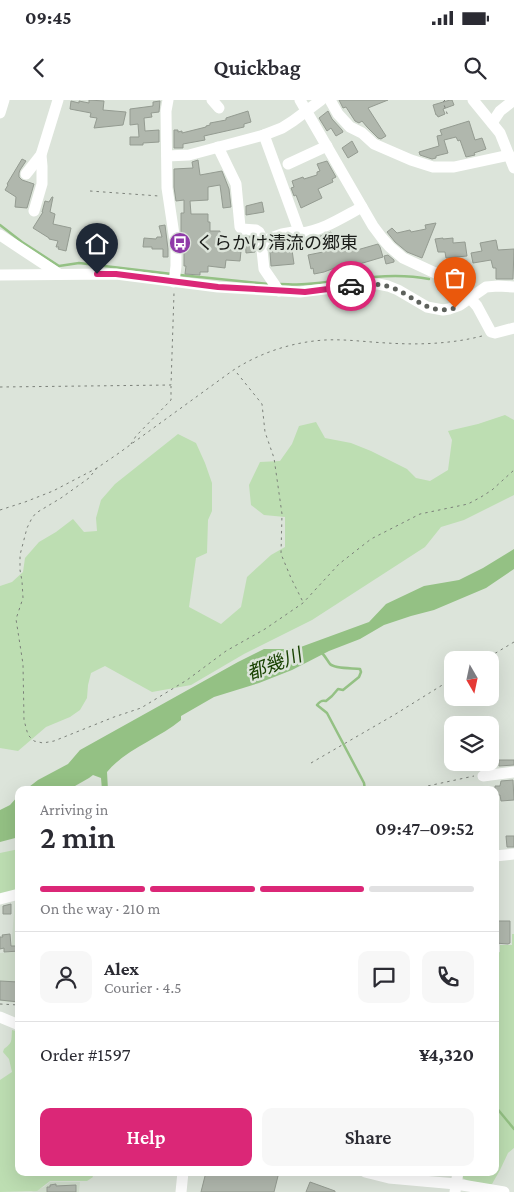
<!DOCTYPE html>
<meta charset="utf-8">
<style>
body{margin:0;font-family:"Crimson Pro","Noto Sans JP",serif;background:#f7f7f7;color:#2b2b33;height:100vh;display:flex;flex-direction:column;font-size:19px;white-space:nowrap}
*{box-sizing:border-box;margin:0}
p{font-size:16px;color:#7c7c81}
.icon{flex:none;width:28px;height:28px;fill:none;stroke:currentColor;stroke-width:2;stroke-linecap:round;stroke-linejoin:round}
.map{position:relative;flex:1;overflow:hidden}
.details{position:absolute;left:15px;top:686px;width:484px;height:390px;display:flex;flex-direction:column;background:#fff;border-radius:10px;box-shadow:0 5px 20px #0002}
.details>*{flex:none}
.needle{width:32px;rotate:171deg}
.controls{position:absolute;left:444px;top:551px;display:grid;gap:10px}
.controls a{display:grid;place-items:center;width:55px;height:55px;border-radius:10px;background:#fff;box-shadow:0 5px 20px #0002;font-size:25px}
.pin{position:absolute;display:grid;place-items:center;width:42px;height:42px;color:#fff;margin:-51px -21px;border-radius:50% 50% 50% 0;rotate:-45deg;box-shadow:0 0 5px #0007}
.pin .icon{rotate:45deg}
.courier{position:absolute;display:grid;place-items:center;width:50px;height:50px;margin:-25px;border:4px solid #db2777;border-radius:50%;background:#fff;color:#222;box-shadow:0 1px 6px #0007}
.headline em{font-style:normal;font-weight:600}
.headline div{display:flex;flex-direction:column-reverse}
.headline{display:flex;align-items:center;justify-content:space-between;height:85px;padding:0 25px}
h1{font-size:32px;font-weight:600;line-height:38px}
.bar{display:grid;grid-template-columns:repeat(4,1fr);gap:8px 5px;align-content:center;height:60px;padding:0 25px}
.bar i{height:6px;border-radius:4px;background:#e1e1e2}
.bar .selected{background:#db2777}
.bar p{grid-column:span 4}
.line{display:flex;align-items:center;gap:12px;padding:0 25px;border-top:1px solid #e1e1e2}
.line div{flex:1}
.round{display:grid;place-items:center;flex:none;width:52px;height:52px;border-radius:10px;background:#f7f7f7}
.primary-button{display:flex;gap:10px;margin-top:auto;padding:10px 25px}
.primary-button a{flex:1;height:58px;border-radius:10px;background:#db2777;color:#fff;font-size:20px;font-weight:600;line-height:58px;text-align:center}
.primary-button a+a{background:#f7f7f7;color:#2b2b33}
.status{display:flex;justify-content:space-between;align-items:center;height:35px;padding:0 25px;background:#fff;direction:ltr}
.status svg{height:14px;fill:currentColor}
header{display:flex;justify-content:space-between;align-items:center;height:65px;padding:0 25px;background:#fff;font-size:22px;font-weight:600}
.map>svg:first-child{display:block}
.built{fill:#d0ddcc}
.green{fill:#bddeb2}
.water{fill:#94c184}
.lines{fill:none;stroke-linecap:round;stroke-linejoin:round}
.stream{stroke:#94c184;stroke-width:2.5}
.building{fill:#b0b7ad;stroke:#949b91}
.path{stroke:#7b8079;stroke-width:1;stroke-dasharray:2.5 4;stroke-linecap:butt}
.minor{stroke:#fff;stroke-width:11}
.done{stroke:#5d615c;stroke-width:5;stroke-dasharray:0 9}
.route{stroke:#db2777;stroke-width:6}
.labels{text-anchor:middle;dominant-baseline:central;stroke-width:5;stroke-linejoin:round;paint-order:stroke}
.poi-label{font-size:18px;fill:#191b18;stroke:#dce4da;text-anchor:start}
.water-label{font-size:19px;font-style:italic;fill:#194202;stroke:#dce4da}
</style>
<div class="status"><b>09:45</b><svg viewBox="0 0 49 12"><path d="M0 12V9h3v3zM5 12V6h3v6zM10 12V3h3v9zM15 12V0h3v12zM26 1h20v11H26zM47 4h2v5h-2z"/></svg></div>
<header><svg class="icon" aria-label="back" viewBox="0 0 24 24"><path d="M15 5l-7 7 7 7"/></svg>Quickbag<svg class="icon" aria-label="search" viewBox="0 0 24 24"><circle cx="10" cy="10" r="6"/><path d="M15 15l6 6"/></svg></header>
<div class="map">
<svg width="514" height="1092" viewBox="0 0 514 1092">
<rect width="100%" height="100%" fill="#dce4da"/>
<!-- built -->
<g class="built">
<polygon points="19,797 19,903 0,901 0,853 11,852 15,798"/>
<polygon points="50,1082 80,1082 79,1092 31,1092 44,1087"/>
</g>
<!-- green -->
<g class="green">
<polygon points="505,315 514,320 514,395 464,420 441,427 425,447 312,520 244,554 191,585 152,592 105,566 91,573 88,585 87,598 80,610 70,617 46,627 18,651 0,648 0,486 12,482 23,472 25,458 39,442 56,432 73,419 84,432 97,431 96,418 101,400 115,384 178,334 196,343 205,363 212,383 212,411 208,420 207,453 196,458 189,507 221,524 241,507 247,477 271,455 285,447 285,417 264,415 251,405 249,385 260,362 280,361 292,344 299,326 316,322 325,338 351,343 371,351 407,369 416,378 430,381 448,370 452,340 448,331 478,324"/>
<polygon points="19,749 19,796 0,800 0,753"/>
<polygon points="512,834 514,834 514,1048 508,1053 500,1070 492,1084 476,1084 462,1078 460,1073 495,1072 495,853 500,852 500,845 512,845"/>
<path d="M12,930L19,932V1072L91,1073L93,1077L87,1081H50L37,1091L0,1092V980L12,972L9,959L3,952L4,949C13,942 11,942 12,930Z"/>
</g>
<!-- water -->
<g class="water">
<path d="M514,449V469L486,488L434,510L411,516L384,525L360,539L329,551L292,570L259,583L214,597L181,616V620C158,639 126,649 107,672L108,690H102L101,678L93,675L89,678L68,690H25L38,680L68,664L80,650L238,562L264,549H284L298,548L369,522L386,504L424,486L459,480L483,468Z"/>
<polygon points="19,695 19,737 0,742 0,710 10,705"/>
</g>
<g class="lines">
<!-- stream -->
<g class="stream">
<polyline points="0,125 22,142 59,166 79,163 172,174"/>
<polyline points="180,175 269,184"/>
<path d="M279,184C288,184 297,185 306,184C347,181 389,171 429,179"/>
<path d="M322,553C325,556 327,560 330,564C335,569 352,568 360,569L361,572L359,577L343,590L338,589L332,596L326,601C322,600 320,601 317,605L327,613L364,683L365,690"/>
<polyline points="495,1006 514,1029"/>
</g>
</g>
<!-- building -->
<g class="building">
<polygon points="89,0 104,1 103,10 126,12 123,25 94,28 97,18 90,17 91,13 70,9 71,1 79,3 79,1 89,3"/>
<polygon points="339,0 388,0 368,8 386,36 381,39 378,38 367,27 362,21 359,23 355,21 346,7 343,8"/>
<polygon points="450,0 452,0 454,5 443,9 445,14 438,17 437,15 436,15 433,5"/>
<polygon points="160,1 159,12 151,13 152,17 144,18 145,31 159,30 159,42 143,43 143,45 130,45 130,37 139,37 138,24 130,25 130,9 153,6 153,2"/>
<polygon points="248,11 251,22 244,24 244,27 204,36 205,40 183,44 183,48 174,48 174,30 178,30 178,32 182,31 182,33 206,27 206,26 210,25 210,23 226,20 226,18"/>
<polygon points="328,11 332,19 342,30 343,32 336,36 331,28 327,31 319,18"/>
<polygon points="469,21 475,40 482,38 486,49 474,53 475,55 466,57 460,40 458,41 456,37 444,40 448,53 436,56 436,58 432,59 420,55 419,52 439,46 437,36 442,35 440,30"/>
<polygon points="352,41 358,52 348,58 342,48"/>
<polygon points="22,59 26,61 20,70 19,73 19,77 22,80 34,84 27,108 15,107 16,97 5,90 8,85 7,84"/>
<polygon points="198,60 200,75 222,71 229,89 231,107 223,108 220,85 208,87 208,100 190,101 191,114 208,114 208,122 210,122 210,131 220,131 220,139 222,140 222,149 241,151 240,161 226,160 225,168 208,166 208,172 200,172 200,175 185,174 186,166 184,166 184,148 181,133 181,113 184,113 184,100 176,101 174,87 174,69 193,68 192,62"/>
<polygon points="327,61 336,77 332,79 333,82 318,89 322,98 301,108 296,95 294,96 291,88 294,87 292,81 303,77 304,79 317,75 317,72 320,71 317,64"/>
<polygon points="52,97 53,97 50,112 55,114 53,124 71,128 66,151 58,149 59,147 56,147 58,141 49,139 49,138 33,128 43,112 42,112 45,101 49,102"/>
<polygon points="262,102 264,112 246,115 246,106"/>
<polygon points="436,123 422,158 407,152 395,142 387,132 392,128 397,133 410,130 411,132 426,129 425,125"/>
<polygon points="165,125 168,149 168,157 163,157 163,149 152,149 152,147 143,147 144,138 156,139 157,137 162,137 159,126"/>
<polygon points="331,132 335,143 351,138 353,143 355,142 357,150 378,144 380,147 383,157 346,168 345,164 324,172 314,174 313,168 311,169 308,155 323,152 318,137"/>
<polygon points="245,137 253,137 255,142 255,152 246,153"/>
<polygon points="443,138 443,139 453,138 453,143 465,142 467,156 446,158 445,152 438,152 435,139"/>
<polygon points="496,140 498,150 514,149 513,179 496,179 496,168 493,168 491,160 473,163 471,153 482,151 480,143"/>
<polygon points="281,149 281,151 292,150 294,164 271,166 270,152 273,152 273,150"/>
<polygon points="388,155 394,160 394,162 386,164 384,156"/>
<polygon points="499,660 514,660 514,665 499,666"/>
<polygon points="513,680 514,700 501,701 500,695 495,695 495,686 500,686 501,681"/>
<polygon points="506,736 514,736 514,747 507,747"/>
<polygon points="11,804 11,814 3,814 3,806"/>
<polygon points="495,821 510,821 510,843 508,844 495,843"/>
<polygon points="10,834 11,846 19,846 19,851 4,852 4,848 0,849 0,837 3,837 2,835"/>
<polygon points="0,881 18,882 19,902 0,900"/>
<polygon points="206,1072 279,1072 274,1092 201,1092"/>
<polygon points="310,1082 335,1091 335,1092 306,1092"/>
<polygon points="56,1084 56,1086 76,1085 76,1092 47,1092 47,1087 50,1087 50,1085"/>
</g>
<g class="lines">
<!-- path -->
<g class="path">
<polyline points="445,0 443,2 448,16"/>
<polyline points="90,91 159,96"/>
<polyline points="237,273 262,304 265,332 274,358 282,414 281,454 291,478 303,502"/>
<polyline points="0,287 171,285 174,193"/>
<polyline points="131,344 136,336 171,300 171,286"/>
<polyline points="97,368 89,378 61,398 36,413 32,418 27,428 20,455 20,470 22,481 23,498 16,519 23,564 24,620 28,635 34,641 43,643 54,641 114,617 141,608 187,580 226,551 265,529 303,503 339,464 371,439 420,414 468,404 481,397 492,390 514,370"/>
<path d="M0,410L25,402L53,391L97,368L119,353L232,271C259,253 292,242 325,240C346,239 366,242 387,243C418,245 451,244 482,236"/>
<polyline points="484,560 514,542"/>
<polyline points="311,663 394,615 452,579"/>
<polyline points="302,690 313,687 336,690"/>
<polyline points="409,690 474,676"/>
<polyline points="0,904 19,905"/>
</g>
<!-- minor -->
<g class="minor">
<polyline points="168,0 166,11 167,88 176,148 176,166 174,182"/>
<polyline points="212,0 219,8"/>
<polyline points="300,0 373,126 382,138 390,147 403,158 446,178 462,189 477,206 491,232 495,233 514,228"/>
<polyline points="330,0 338,14 350,27 362,33 374,44 411,60 433,67 454,67 509,55"/>
<polyline points="473,0 500,33 514,68"/>
<polyline points="0,13 4,0"/>
<polyline points="492,23 500,11 514,0"/>
<polyline points="264,35 299,131"/>
<polyline points="218,47 236,84 240,127 242,129 256,130 259,132 263,141 262,150 264,169 279,191"/>
<polyline points="167,56 189,55 264,35 282,28 293,21 321,0"/>
<polyline points="288,64 327,46"/>
<polyline points="26,74 41,55"/>
<polyline points="34,111 42,84 42,66 41,55 58,0"/>
<polyline points="0,135 59,174"/>
<path d="M263,141L282,134L299,131L301,133C322,131 343,117 362,107"/>
<polyline points="0,175 116,174 218,187 300,192 365,184 378,184 388,186 398,190 427,207 443,210 449,209 460,205 486,187 498,186 514,187"/>
<polyline points="483,676 514,672"/>
<polyline points="495,756 514,754"/>
<polyline points="0,799 19,794"/>
<polyline points="0,917 19,925"/>
<polyline points="365,1072 389,1078 456,1084 504,1092"/>
<polyline points="181,1092 183,1072"/>
<polyline points="455,1092 458,1072"/>
</g>
</g>
<g class="lines">
<!-- done -->
<path class="done" d="M351,186C364,184 377,183 390,187C414,195 427,216 455,208"/>
<!-- route -->
<polyline class="route" points="97,174 116,174 218,187 290,191 305,192 351,186"/>
</g>
<!-- icons -->
<defs>
<g id="bus-disc" transform="scale(1.125)"><circle r="9.5" fill="#8f3aa8" stroke="#dce4da"/><path d="M-5-6H5V4H4V6H2V4H-2V6H-4V4H-5ZM-3.5-4V0h7V-4ZM-3.5 1.2v1.5H-2V1.2ZM2 1.2v1.5H3.5V1.2Z" fill="#fff"/></g>
</defs>
<g fill-rule="evenodd">
<use href="#bus-disc" x="180" y="143"/>
</g>
<g class="labels">
<!-- poi labels -->
<g class="poi-label">
<text x="196" y="143">くらかけ清流の郷東</text>
</g>
<!-- water labels -->
<g class="water-label">
<text transform="translate(274 564) rotate(-21)">都幾川</text>
</g>
</g>
</svg>
<div class="controls">
<a><svg class="needle" viewBox="-14 -14 28 28"><path d="M0-13l5 13h-10z" fill="#e53935"/><path d="M0 13l5-13h-10z" fill="#7c7c81"/></svg></a>
<a><svg class="icon" aria-label="layers" viewBox="0 0 24 24"><path d="M12 4l9 5-9 5-9-5zM3 14l9 5 9-5"/></svg></a>
</div>
<div class="pin" style="left:455px;top:208px;background:#ea580c"><svg class="icon" aria-label="bag" viewBox="0 0 24 24"><path d="M5 8h14l-1 12H6zM9 8a3 3 0 0 1 6 0"/></svg></div>
<div class="pin" style="left:97px;top:174px;background:#1f2937"><svg class="icon" aria-label="home" viewBox="0 0 24 24"><path d="M3 11l9-7 9 7M6 9v11h12V9"/></svg></div>
<div class="courier" style="left:351px;top:186px"><svg class="icon" aria-label="car" viewBox="0 0 24 24"><path d="M5 17H2v-5l4-1 3-4h7l3 4 3 1v5h-3M9 17h6M6 11h13"/><circle cx="7" cy="17" r="2"/><circle cx="17" cy="17" r="2"/></svg></div>
<section class="details">
<div class="headline"><div><h1>2 min</h1><p>Arriving in</p></div><em>09:47–09:52</em></div>
<div class="bar"><i class="selected"></i><i class="selected"></i><i class="selected"></i><i></i><p>On the way · 210 m</p></div>
<div class="line" style="height:90px"><a class="round"><svg class="icon" aria-label="person" viewBox="0 0 24 24"><circle cx="12" cy="8" r="4"/><path d="M4 21q1-7 8-7t8 7"/></svg></a><div><b>Alex</b><p>Courier · 4.5</p></div><a class="round"><svg class="icon" aria-label="chat" viewBox="0 0 24 24"><path d="M4 5h16v11H9l-5 4z"/></svg></a><a class="round"><svg class="icon" aria-label="phone" viewBox="0 0 24 24"><path d="M5 4h4l2 5-3 2q2 4 5 5l2-3 5 2v4C11 20 4 13 5 4z"/></svg></a></div>
<div class="line" style="height:65px"><div>Order #1597</div><b>¥4,320</b></div>
<div class="primary-button"><a>Help</a><a>Share</a></div>
</section>
</div>
